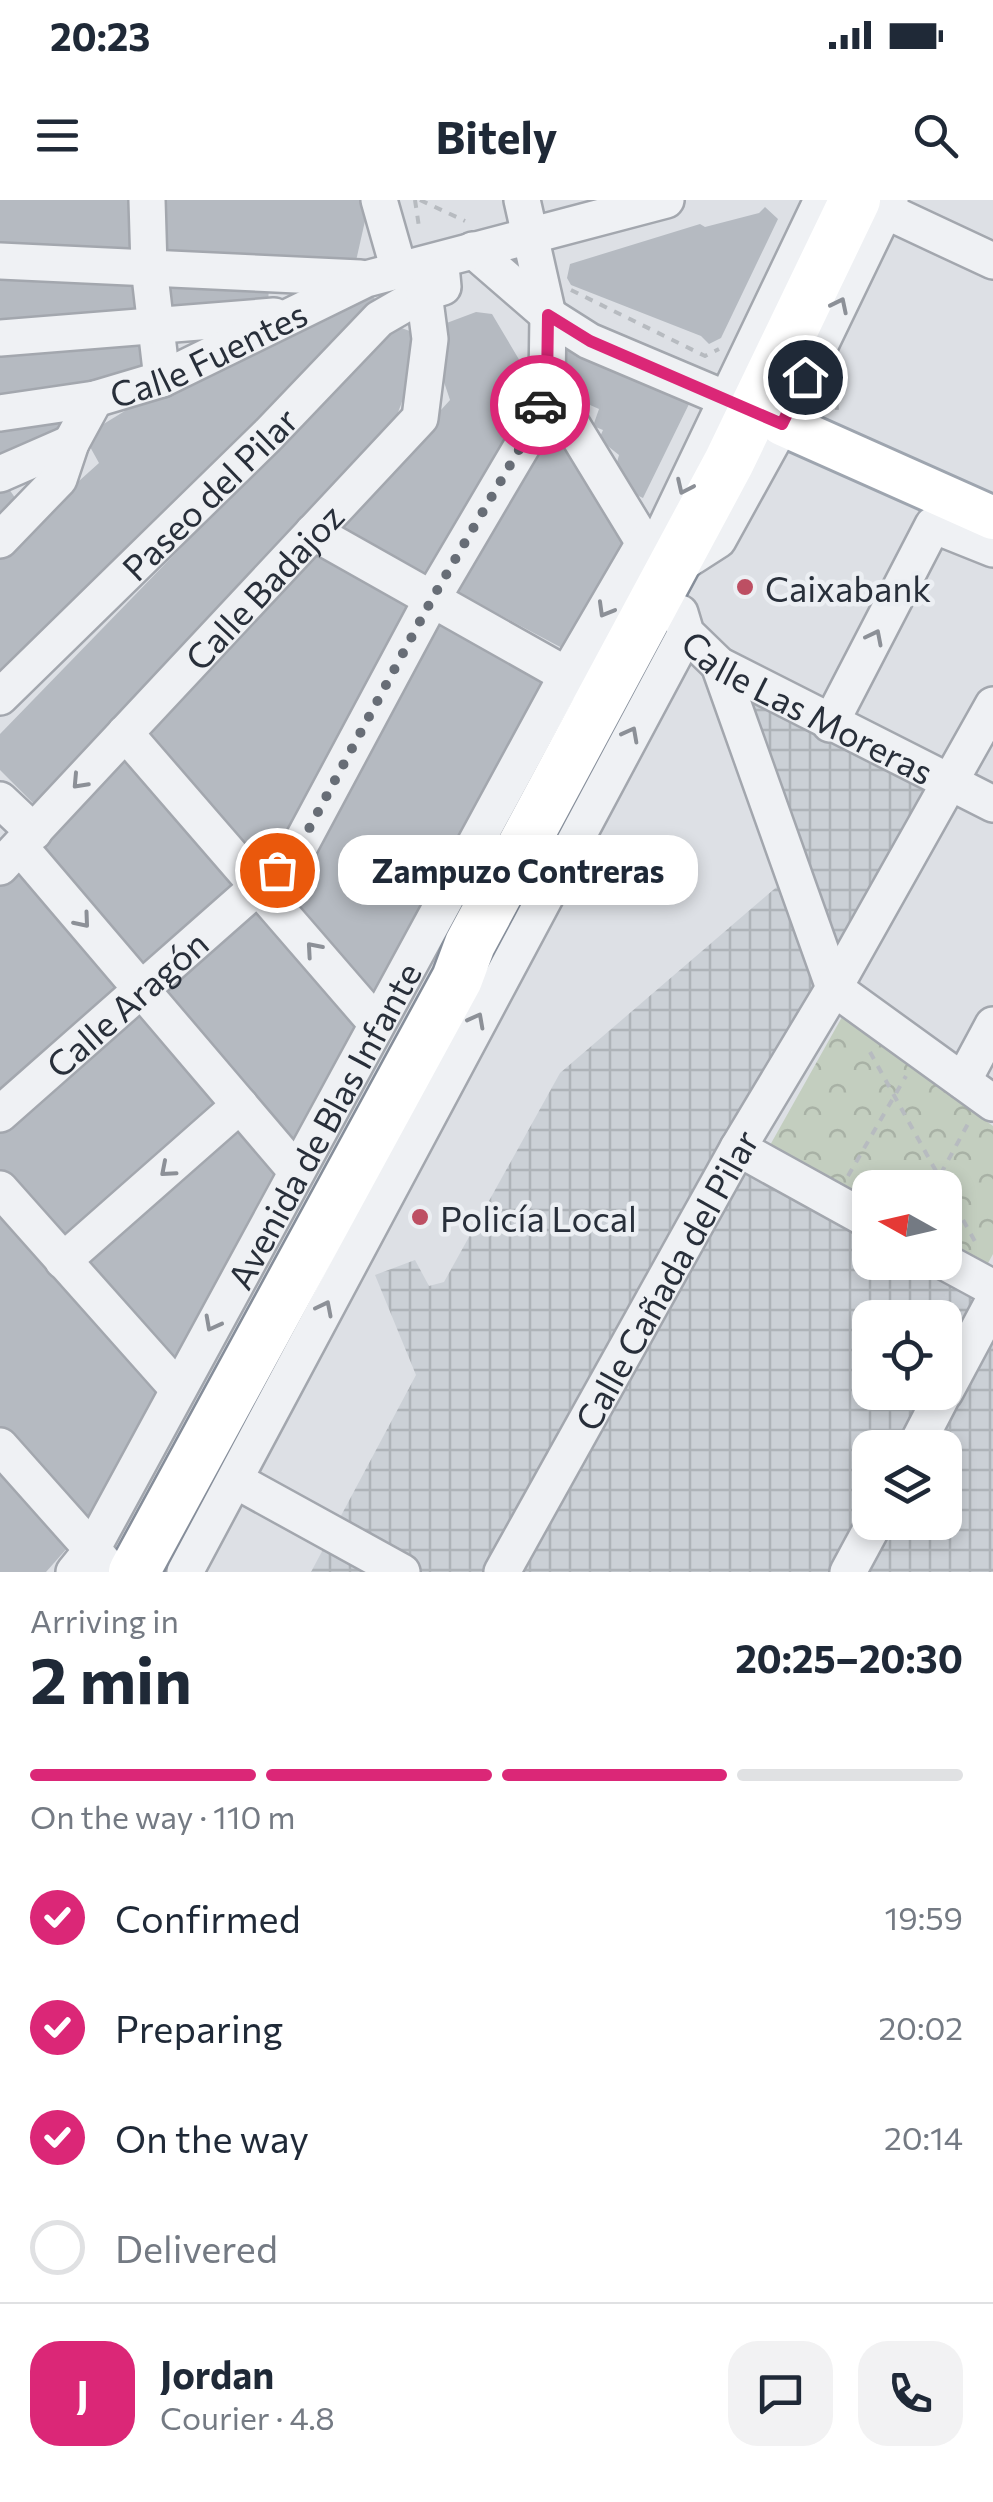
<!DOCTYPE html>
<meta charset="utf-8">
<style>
body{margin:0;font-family:Commissioner,sans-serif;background:#f2f2f3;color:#1f2937;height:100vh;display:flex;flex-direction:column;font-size:38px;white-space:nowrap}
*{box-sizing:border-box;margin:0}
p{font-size:32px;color:#747a83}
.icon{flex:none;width:55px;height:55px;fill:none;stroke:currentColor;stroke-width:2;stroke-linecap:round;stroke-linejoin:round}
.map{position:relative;height:1372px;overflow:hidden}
.panel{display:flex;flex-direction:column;background:#fff;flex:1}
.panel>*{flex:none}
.needle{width:65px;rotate:278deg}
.fabs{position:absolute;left:852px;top:970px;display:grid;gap:20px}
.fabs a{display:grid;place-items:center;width:110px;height:110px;border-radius:20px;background:#fff;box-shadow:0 5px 15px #0003;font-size:50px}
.pin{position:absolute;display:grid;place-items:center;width:85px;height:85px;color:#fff;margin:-42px;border:5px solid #fff;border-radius:50%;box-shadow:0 2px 10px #0007}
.courier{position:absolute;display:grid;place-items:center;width:100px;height:100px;margin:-50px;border:8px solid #db2777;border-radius:50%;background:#fff;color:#222;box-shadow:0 2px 12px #0007}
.bubble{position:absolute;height:70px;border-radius:30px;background:#fff;box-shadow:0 5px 15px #0003;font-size:32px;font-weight:700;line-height:70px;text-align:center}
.summary em{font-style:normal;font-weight:700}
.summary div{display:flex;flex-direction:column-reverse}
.summary{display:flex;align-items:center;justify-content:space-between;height:170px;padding:0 30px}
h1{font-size:65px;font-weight:700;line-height:75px}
.bar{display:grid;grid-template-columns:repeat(4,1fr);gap:15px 10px;align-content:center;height:120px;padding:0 30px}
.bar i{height:12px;border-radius:8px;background:#e0e1e3}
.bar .current{background:#db2777}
.bar p{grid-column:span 4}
.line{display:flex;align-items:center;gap:25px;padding:0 30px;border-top:2px solid #e0e1e3}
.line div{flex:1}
.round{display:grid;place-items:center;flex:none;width:105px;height:105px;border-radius:30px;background:#f2f2f3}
ol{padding:0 30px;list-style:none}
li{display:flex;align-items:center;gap:30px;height:110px}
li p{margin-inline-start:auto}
li .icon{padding:10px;border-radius:50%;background:#db2777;color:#fff;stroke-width:4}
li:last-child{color:#747a83}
li i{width:55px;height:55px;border:5px solid #e0e1e3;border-radius:50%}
.status{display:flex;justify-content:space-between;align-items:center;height:70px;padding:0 50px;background:#fff;direction:ltr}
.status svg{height:28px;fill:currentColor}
header{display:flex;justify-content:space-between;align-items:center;height:130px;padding:0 30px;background:#fff;font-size:45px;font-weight:700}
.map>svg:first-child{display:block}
.industrial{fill:url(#industrial-grid);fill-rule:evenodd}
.park{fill:url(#park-crowns)}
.building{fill:#b5bac1}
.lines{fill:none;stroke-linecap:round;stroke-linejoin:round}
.minor-casing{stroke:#a3a7ae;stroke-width:40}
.major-casing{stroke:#9ea5af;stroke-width:48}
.highway-casing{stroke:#868e9a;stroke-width:55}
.path{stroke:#b7bbc0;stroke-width:4;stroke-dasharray:8 8;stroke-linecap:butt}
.minor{stroke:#eff1f4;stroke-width:35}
.major{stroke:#fff;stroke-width:42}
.highway{stroke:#fff;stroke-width:50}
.oneway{stroke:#8c9097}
.done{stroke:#676d76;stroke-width:10;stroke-dasharray:0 18}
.route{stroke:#db2777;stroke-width:12}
.poi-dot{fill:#bd4f63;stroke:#eceff3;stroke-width:4}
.labels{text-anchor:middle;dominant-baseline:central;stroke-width:9;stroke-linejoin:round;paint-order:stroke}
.street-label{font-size:35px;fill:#282f3a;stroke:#eceff3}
.poi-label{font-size:35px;fill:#282f3a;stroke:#eceff3;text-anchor:start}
</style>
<div class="status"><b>20:23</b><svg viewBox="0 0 49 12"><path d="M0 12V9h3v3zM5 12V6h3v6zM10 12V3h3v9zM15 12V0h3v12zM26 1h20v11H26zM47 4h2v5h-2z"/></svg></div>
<header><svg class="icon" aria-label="menu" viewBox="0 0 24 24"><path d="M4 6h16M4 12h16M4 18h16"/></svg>Bitely<svg class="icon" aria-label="search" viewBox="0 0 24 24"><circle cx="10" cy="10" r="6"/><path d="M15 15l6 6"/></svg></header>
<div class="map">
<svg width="993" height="1372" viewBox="0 0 993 1372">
<defs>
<pattern id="industrial-grid" width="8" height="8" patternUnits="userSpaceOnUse" patternTransform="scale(2.5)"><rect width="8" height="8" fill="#cbd0d6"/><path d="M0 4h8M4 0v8" fill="none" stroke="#aeb3b8"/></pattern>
<pattern id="park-crowns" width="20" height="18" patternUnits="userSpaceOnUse" patternTransform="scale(2.5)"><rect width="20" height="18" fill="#c3cebf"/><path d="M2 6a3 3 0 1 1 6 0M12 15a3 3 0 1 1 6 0" fill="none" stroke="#a8b1a5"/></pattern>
</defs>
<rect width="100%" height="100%" fill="#dde0e5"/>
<!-- industrial -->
<path class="industrial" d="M751,498L926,591L725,947L870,1029V1062L928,1063L993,1099V1372H311L416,1175L375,1075L415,1060L429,1086L444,1082L560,873L808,660ZM870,1118H945V1192H870ZM870,1248H945V1322H870Z"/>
<!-- park -->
<polygon class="park" points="842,817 993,926 993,1054 987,1065 945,1043 945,988 870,988 870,1002 769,947"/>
<!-- building -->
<g class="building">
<polygon points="0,0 136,0 138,55 0,48"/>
<polygon points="155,0 365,0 367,12 356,61 155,57"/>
<polygon points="765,7 778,19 721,138 709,144 701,136 571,85 567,78 570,64 700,24 705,27 759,13"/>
<polygon points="0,73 139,77 142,114 0,125"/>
<polygon points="158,76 269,83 268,107 161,112"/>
<polygon points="368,86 380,109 0,483 0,352 99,263 84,236 146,198"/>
<polygon points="476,112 492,114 533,183 531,202 429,379 335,327 450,200 434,152 444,124"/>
<polygon points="396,126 426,137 393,226 34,604 0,570 0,534"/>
<polygon points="148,136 151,169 0,205 0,147"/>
<polygon points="565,147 690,202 643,298 630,292 621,277 622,270 616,266 619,255 599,239 603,230 593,226 599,209 579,200 582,193 565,183 568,177 557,168"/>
<polygon points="57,210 61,237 0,266 0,220"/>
<polygon points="551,212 628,334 562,448 453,390"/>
<polygon points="0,276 20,305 0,325"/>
<polygon points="317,346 417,403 279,650 259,668 142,535"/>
<polygon points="438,416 547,476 375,795 280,685"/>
<polygon points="125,550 241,683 144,766 36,642"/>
<polygon points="15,666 122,784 0,892 0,682"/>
<polygon points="257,701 361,824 295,943 162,788"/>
<polygon points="138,804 223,901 60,1046 0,973 0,929"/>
<polygon points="241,920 283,969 171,1168 77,1065"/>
<polygon points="0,1010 161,1188 90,1331 0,1226"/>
<polygon points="0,1269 69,1346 46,1372 0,1372"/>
</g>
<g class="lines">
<!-- minor casing -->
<g class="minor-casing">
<g id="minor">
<polyline points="147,0 149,67 162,179"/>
<polyline points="379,0 399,70"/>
<polyline points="877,0 886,11 993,61"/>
<polyline points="473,50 548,115 589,141 745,207"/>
<polyline points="0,61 360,78"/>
<polyline points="0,138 274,116"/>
<polyline points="547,184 644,343"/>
<path id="s1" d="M0,213L95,199L162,179L366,79L666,0"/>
<polyline points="0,274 71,243"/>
<polyline points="313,332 586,486"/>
<polyline points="0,340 59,279 71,243 95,199"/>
<polyline points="657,358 662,335 822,0"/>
<polyline points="676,367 718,340 782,224 890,0"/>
<path id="s2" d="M680,413L686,433L719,465L993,604"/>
<polyline points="719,465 834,788"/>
<path id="s3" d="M0,497L269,234L379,119L424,93"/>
<polyline points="830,524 933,325 993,349"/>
<polyline points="125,533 376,823"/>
<polyline points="0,600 34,632"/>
<polyline points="20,647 296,971"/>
<path id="s4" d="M0,667L420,218L430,139L424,93L443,87L442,76"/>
<polyline points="834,788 993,903"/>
<polyline points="963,881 993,825"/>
<path id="s5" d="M0,914L296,653L432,399L535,224L547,184L548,115L522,0"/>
<polyline points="738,948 870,1021"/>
<polyline points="0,989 178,1189"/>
<polyline points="63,1061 240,905"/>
<polyline points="945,1062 993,1088"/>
<polyline points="945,1192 993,1102"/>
<polyline points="0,1246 106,1365"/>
<polyline points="915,1248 944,1192"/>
<polyline points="235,1280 402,1372"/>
<path id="s6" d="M74,1372L91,1351L567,475L644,343L662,335"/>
<polyline points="185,1372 686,433"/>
<path id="s7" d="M502,1372L738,948L834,788L993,505"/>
<polyline points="848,1372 875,1322"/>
</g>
</g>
<!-- major casing -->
<g class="major-casing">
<polyline id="major" points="782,224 993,318"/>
</g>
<!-- highway casing -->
<g class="highway-casing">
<polyline id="highway" points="134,1372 457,779 470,744 729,262 855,0"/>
</g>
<!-- path -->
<g class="path">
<polyline points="415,0 419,27"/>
<polyline points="420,0 465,21"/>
<polyline points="571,90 705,156 719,149"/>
<polyline points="835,186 837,210"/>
<polyline points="870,852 977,1045"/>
<polyline points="848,976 906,876"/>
<polyline points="933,988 969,922"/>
</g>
<!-- minor -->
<use href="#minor" class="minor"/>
<!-- major -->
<use href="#major" class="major"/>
<!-- highway -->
<use href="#highway" class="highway"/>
</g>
<!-- one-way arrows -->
<defs><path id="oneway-chevron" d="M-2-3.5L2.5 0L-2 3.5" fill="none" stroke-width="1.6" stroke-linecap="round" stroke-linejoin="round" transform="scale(2.5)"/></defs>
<g class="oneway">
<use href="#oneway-chevron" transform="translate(840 105) rotate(-64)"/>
<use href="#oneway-chevron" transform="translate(684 287) rotate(115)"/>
<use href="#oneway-chevron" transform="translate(605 410) rotate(120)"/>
<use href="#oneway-chevron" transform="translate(875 437) rotate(-63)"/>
<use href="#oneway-chevron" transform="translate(631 534) rotate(-62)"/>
<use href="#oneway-chevron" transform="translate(79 582) rotate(133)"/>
<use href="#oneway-chevron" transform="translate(83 721) rotate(50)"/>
<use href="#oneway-chevron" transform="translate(313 749) rotate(-131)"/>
<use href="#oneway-chevron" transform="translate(477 820) rotate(-62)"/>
<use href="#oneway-chevron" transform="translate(167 970) rotate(139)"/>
<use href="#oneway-chevron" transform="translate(325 1108) rotate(-63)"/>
<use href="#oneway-chevron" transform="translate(212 1124) rotate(118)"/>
</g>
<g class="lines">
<!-- done -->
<polyline class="done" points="277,670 296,653 432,399 534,224 540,205"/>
<!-- route -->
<polyline class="route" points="540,205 547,184 548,115 590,141 782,224 805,177"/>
</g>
<!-- markers -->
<g class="poi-dot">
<circle cx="745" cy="387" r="10"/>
<circle cx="420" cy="1017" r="10"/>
</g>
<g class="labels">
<!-- street labels -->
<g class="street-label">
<text stroke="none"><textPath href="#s1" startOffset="218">Calle Fuentes</textPath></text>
<text stroke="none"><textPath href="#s3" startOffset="292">Paseo del Pilar</textPath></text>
<text stroke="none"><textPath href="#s4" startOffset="385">Calle Badajoz</textPath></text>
<text stroke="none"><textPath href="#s2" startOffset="165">Calle Las Moreras</textPath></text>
<text stroke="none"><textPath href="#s5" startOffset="168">Calle Aragón</textPath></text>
<text stroke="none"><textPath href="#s6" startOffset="512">Avenida de Blas Infante</textPath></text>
<text stroke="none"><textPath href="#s7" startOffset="335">Calle Cañada del Pilar</textPath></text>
</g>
<!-- poi labels -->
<g class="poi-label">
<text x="765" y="387">Caixabank</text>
<text x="440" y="1017">Policía Local</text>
</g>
</g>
</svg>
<div class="fabs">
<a><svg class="needle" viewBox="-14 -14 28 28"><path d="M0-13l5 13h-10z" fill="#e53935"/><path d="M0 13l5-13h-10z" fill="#747a83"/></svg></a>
<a><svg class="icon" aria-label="locate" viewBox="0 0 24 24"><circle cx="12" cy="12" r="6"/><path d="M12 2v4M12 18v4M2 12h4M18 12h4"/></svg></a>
<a><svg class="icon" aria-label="layers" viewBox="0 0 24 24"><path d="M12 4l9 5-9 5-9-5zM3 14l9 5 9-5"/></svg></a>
</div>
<div class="pin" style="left:277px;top:670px;background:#ea580c"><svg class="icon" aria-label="bag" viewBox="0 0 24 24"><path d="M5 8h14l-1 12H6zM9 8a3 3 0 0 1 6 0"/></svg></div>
<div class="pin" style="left:805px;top:177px;background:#1f2937"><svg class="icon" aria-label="home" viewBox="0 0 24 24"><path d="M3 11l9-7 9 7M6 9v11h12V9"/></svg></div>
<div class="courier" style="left:540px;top:205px"><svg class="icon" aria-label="car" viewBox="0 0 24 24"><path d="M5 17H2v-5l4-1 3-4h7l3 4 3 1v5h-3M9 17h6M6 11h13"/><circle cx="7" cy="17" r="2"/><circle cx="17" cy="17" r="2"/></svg></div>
<div class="bubble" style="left:338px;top:635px;width:360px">Zampuzo Contreras</div>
</div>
<section class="panel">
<div class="summary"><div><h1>2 min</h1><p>Arriving in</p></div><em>20:25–20:30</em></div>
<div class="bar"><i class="current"></i><i class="current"></i><i class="current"></i><i></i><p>On the way · 110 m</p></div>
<ol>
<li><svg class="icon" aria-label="check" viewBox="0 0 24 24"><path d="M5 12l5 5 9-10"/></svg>Confirmed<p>19:59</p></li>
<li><svg class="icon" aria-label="check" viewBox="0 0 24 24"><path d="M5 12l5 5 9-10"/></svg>Preparing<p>20:02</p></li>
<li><svg class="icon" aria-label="check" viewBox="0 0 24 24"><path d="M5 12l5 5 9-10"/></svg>On the way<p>20:14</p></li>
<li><i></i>Delivered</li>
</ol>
<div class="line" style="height:180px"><b class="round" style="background:#db2777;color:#fff">J</b><div><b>Jordan</b><p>Courier · 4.8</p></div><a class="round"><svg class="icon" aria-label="chat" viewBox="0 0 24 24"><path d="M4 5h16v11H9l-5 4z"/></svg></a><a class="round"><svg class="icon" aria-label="phone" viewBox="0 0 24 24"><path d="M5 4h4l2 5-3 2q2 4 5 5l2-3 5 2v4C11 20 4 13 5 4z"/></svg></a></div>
</section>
